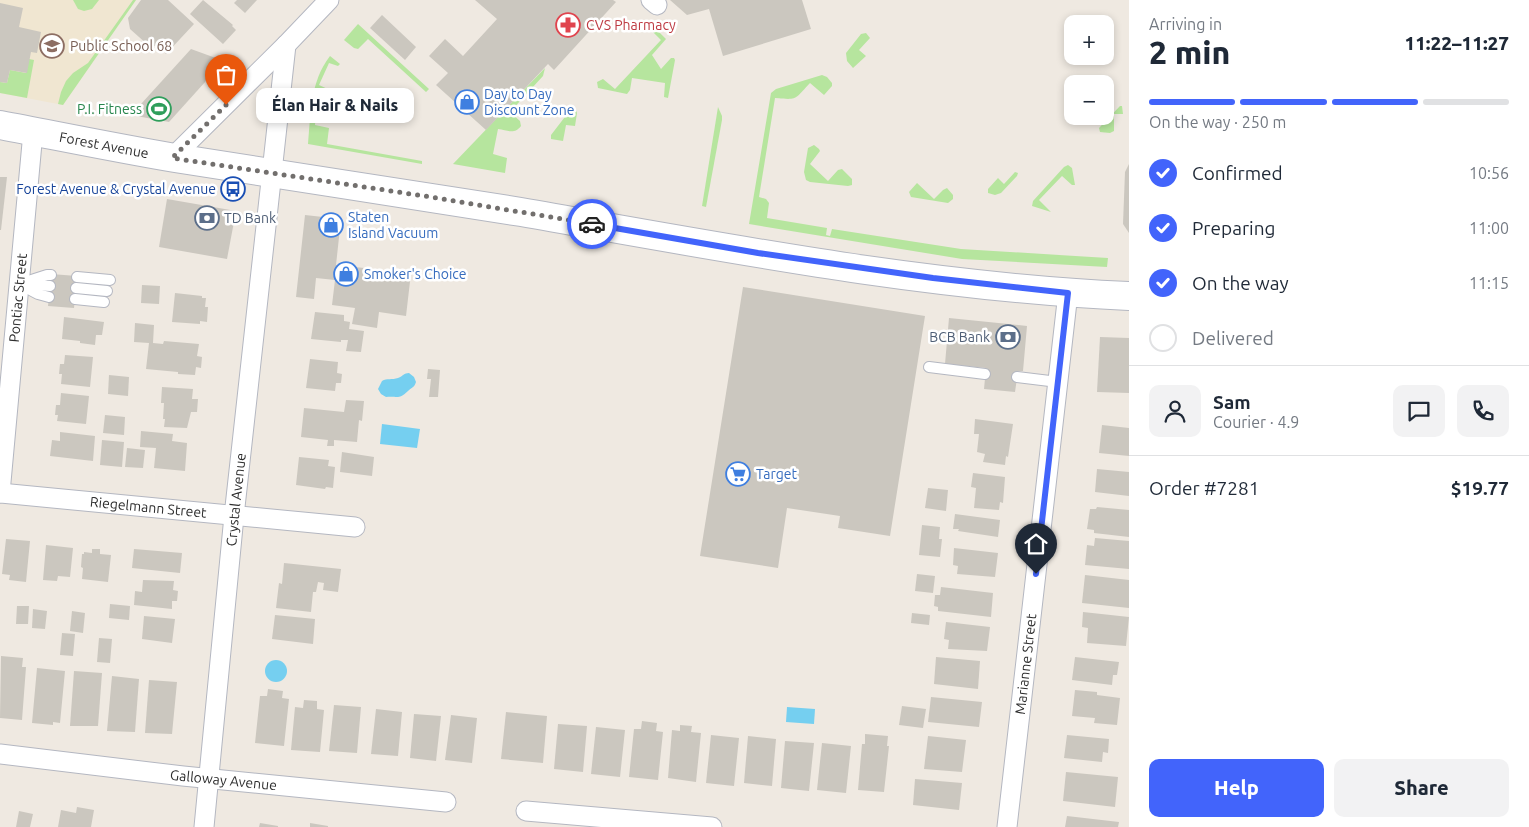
<!DOCTYPE html>
<meta charset="utf-8">
<style>
body{margin:0;font-family:Ubuntu,sans-serif;background:#f2f2f3;color:#1f2937;height:100vh;display:flex;flex-direction:column;font-size:19px;white-space:nowrap}
*{box-sizing:border-box;margin:0}
p{font-size:16px;color:#747a83}
.icon{flex:none;width:28px;height:28px;fill:none;stroke:currentColor;stroke-width:2;stroke-linecap:round;stroke-linejoin:round}
.map{position:relative;flex:1;overflow:hidden}
.panel{display:flex;flex-direction:column;background:#fff;width:400px}
.panel>*{flex:none}
.fabs{position:absolute;left:1064px;top:15px;display:grid;gap:10px}
.fabs a{display:grid;place-items:center;width:50px;height:50px;border-radius:10px;background:#fff;box-shadow:0 2px 8px #0003;font-size:25px}
.pin{position:absolute;display:grid;place-items:center;width:42px;height:42px;color:#fff;margin:-51px -21px;border-radius:50% 50% 50% 0;rotate:-45deg;box-shadow:0 0 5px #0007}
.pin .icon{rotate:45deg}
.courier{position:absolute;display:grid;place-items:center;width:50px;height:50px;margin:-25px;border:4px solid #4264fb;border-radius:50%;background:#fff;color:#222;box-shadow:0 1px 6px #0007}
.bubble{position:absolute;height:35px;border-radius:10px;background:#fff;box-shadow:0 2px 8px #0003;font-size:16px;font-weight:800;line-height:35px;text-align:center}
.headline em{font-style:normal;font-weight:800}
.headline div{display:flex;flex-direction:column-reverse}
.headline{display:flex;align-items:center;justify-content:space-between;height:85px;padding:0 20px}
h1{font-size:32px;font-weight:800;line-height:38px}
.bar{display:grid;grid-template-columns:repeat(4,1fr);gap:8px 5px;align-content:center;height:60px;padding:0 20px}
.bar i{height:6px;border-radius:4px;background:#e0e1e3}
.bar .on{background:#4264fb}
.bar p{grid-column:span 4}
.line{display:flex;align-items:center;gap:12px;padding:0 20px;border-top:1px solid #e0e1e3}
.line div{flex:1}
.round{display:grid;place-items:center;flex:none;width:52px;height:52px;border-radius:10px;background:#f2f2f3}
ol{padding:0 20px;list-style:none}
li{display:flex;align-items:center;gap:15px;height:55px}
li p{margin-inline-start:auto}
li .icon{padding:5px;border-radius:50%;background:#4264fb;color:#fff;stroke-width:4}
li:last-child{color:#747a83}
li i{width:28px;height:28px;border:2px solid #e0e1e3;border-radius:50%}
.cta{display:flex;gap:10px;margin-top:auto;padding:10px 20px}
.cta a{flex:1;height:58px;border-radius:10px;background:#4264fb;color:#fff;font-size:20px;font-weight:800;line-height:58px;text-align:center}
.cta a+a{background:#f2f2f3;color:#1f2937}
main{display:flex;flex:1;min-height:0}
.map>svg:first-child{display:block}
.education{fill:#f0e6d1}
.green{fill:#b6e59e}
.water{fill:#75cff0}
.building{fill:#cbc7bf}
.lines{fill:none;stroke-linecap:round;stroke-linejoin:round}
.lane-casing{stroke:#b4b7c1;stroke-width:12}
.street-casing{stroke:#b4b7c1;stroke-width:21}
.secondary-casing{stroke:#b4b7c1;stroke-width:30}
.lane{stroke:#fff;stroke-width:10}
.street{stroke:#fff;stroke-width:19}
.secondary{stroke:#fff;stroke-width:28}
.done{stroke:#726f6d;stroke-width:5;stroke-dasharray:0 9}
.route{stroke:#4264fb;stroke-width:6}
.labels{text-anchor:middle;dominant-baseline:central;stroke-width:5;stroke-linejoin:round;paint-order:stroke}
.health-label{font-size:14px;fill:#be3a42;stroke:#fff;text-anchor:start}
.education-label{font-size:14px;fill:#785e54;stroke:#fff;text-anchor:start}
.shop-label{font-size:14px;fill:#366cbe;stroke:#fff;text-anchor:start}
.leisure-label{font-size:14px;fill:#27864d;stroke:#fff;text-anchor:end}
.street-label{font-size:14px;fill:#2e2e2e;stroke:#fff}
.transit-label{font-size:14px;fill:#164399;stroke:#fff;text-anchor:end}
.service-label{font-size:14px;fill:#4e5e75;stroke:#fff;text-anchor:start}
</style>
<main>
<div class="map">
<svg width="1129" height="827" viewBox="0 0 1129 827">
<rect width="100%" height="100%" fill="#efe9e1"/>
<!-- education -->
<polygon class="education" points="0,0 136,0 63,105 0,93"/>
<!-- green -->
<g class="green">
<polygon points="73,0 99,0 92,9 84,11 78,9"/>
<polygon points="133,0 136,0 63,105 58,104 61,92 66,81 73,73 88,63"/>
<polygon points="358,24 429,89 426,92 368,39 358,49 354,48 344,40"/>
<polygon points="650,26 653,26 666,39 652,55 661,69 671,58 674,58 675,60 668,98 664,97 665,83 632,78 630,90 627,94 598,88 597,82 603,79 615,89 661,40 650,29"/>
<polygon points="866,33 870,38 859,50 866,56 853,68 847,61 846,53 861,34"/>
<path d="M330,56L340,64L338,66L329,63L319,85L332,91L333,93L318,92L315,125L329,128L327,144L422,161V164L308,144C311,113 310,82 330,56Z"/>
<polygon points="29,59 34,60 27,98 0,93 0,82 7,83 10,70 26,73"/>
<path d="M545,68L543,76L510,112L520,121L521,126C514,135 508,130 498,129L493,154L507,158L505,173L453,164Z"/>
<path d="M822,75L827,77L832,83V86L824,95L810,83C794,100 798,100 775,98L759,197L766,199L769,203L767,218L827,228L826,235L830,236L832,229L961,249L1108,258L1107,267L962,259L749,224L771,93L776,89Z"/>
<polygon points="1120,106 1122,106 1123,114 1114,114 1114,131 1110,133 1100,132 1099,128"/>
<polygon points="718,107 722,116 722,120 706,207 702,206"/>
<polygon points="575,108 577,113 575,126 566,125 563,141 551,139 551,135 571,109"/>
<polygon points="814,145 819,149 820,151 810,164 828,181 838,170 842,169 852,179 852,185 848,186 810,182 806,180 804,172 808,148"/>
<polygon points="1068,165 1072,168 1075,185 1072,185 1062,176 1039,200 1051,212 1032,206 1033,201 1064,167"/>
<polygon points="1015,172 1018,173 1017,176 1001,193 995,195 988,193 988,189 998,178 1004,184"/>
<polygon points="917,183 934,199 943,190 947,188 953,195 953,199 948,203 911,197 909,192"/>
</g>
<!-- water -->
<g class="water">
<path d="M409,373L414,377L416,382C414,388 412,387 408,391C398,400 399,396 386,397L381,394L378,389L382,381C387,378 392,380 398,378C403,376 404,373 409,373Z"/>
<polygon points="382,424 420,429 417,448 380,444"/>
<circle cx="276" cy="671" r="11"/>
<polygon points="787,707 815,709 814,724 786,722"/>
</g>
<!-- building -->
<g class="building">
<polygon points="141,0 168,0 194,24 166,54 160,47 148,45 130,29 128,18"/>
<polygon points="203,0 233,25 232,26 236,30 223,44 190,14"/>
<polygon points="237,0 257,0 245,13 234,3"/>
<polygon points="475,0 613,0 616,2 554,70 548,64 486,130 436,85 448,73 429,56 445,39 463,56 497,19"/>
<polygon points="670,0 802,0 811,29 723,56 709,9 687,15"/>
<polygon points="0,3 23,8 19,27 41,32 37,53 31,52 27,73 10,70 7,83 0,82"/>
<polygon points="382,15 416,47 405,60 370,28"/>
<polygon points="191,49 224,61 169,122 131,115"/>
<polygon points="1129,164 1129,233 1123,224 1125,172"/>
<polygon points="0,177 7,177 1,230 0,230"/>
<polygon points="167,199 236,211 227,259 159,247"/>
<polygon points="305,215 341,219 336,265 411,273 406,316 379,312 377,328 352,324 355,308 332,305 335,280 316,278 314,299 296,297"/>
<polygon points="51,274 77,276 74,308 48,306"/>
<polygon points="142,285 160,286 159,304 141,303"/>
<polygon points="743,287 925,316 890,536 838,528 840,516 787,508 778,568 700,556"/>
<polygon points="175,293 202,296 202,298 206,298 205,307 208,307 207,322 200,321 200,324 172,322"/>
<polygon points="315,312 344,315 344,321 350,322 349,329 364,331 361,352 346,351 348,340 341,340 341,342 311,339"/>
<polygon points="64,317 104,322 102,335 96,335 95,345 80,343 80,341 62,339"/>
<polygon points="949,318 1027,326 1023,371 1018,371 1015,392 984,389 986,368 945,364"/>
<polygon points="135,323 154,325 153,343 163,344 164,341 199,344 197,356 202,357 201,368 196,367 195,375 178,374 178,372 146,369 149,343 134,342"/>
<polygon points="1100,337 1129,338 1129,393 1097,392"/>
<polygon points="65,355 93,357 90,387 61,384 62,374 59,374 60,364 64,364"/>
<polygon points="310,359 338,362 337,373 342,374 341,383 336,383 335,391 306,388"/>
<polygon points="428,369 440,370 438,397 429,397 431,379 427,379"/>
<polygon points="109,375 129,377 128,396 108,394"/>
<polygon points="162,387 193,389 192,399 198,399 197,412 191,412 187,428 164,427 165,419 163,419 164,403 161,403"/>
<polygon points="61,393 89,396 86,424 57,421 58,415 55,415 56,405 60,405"/>
<polygon points="346,400 364,401 362,421 359,420 357,442 334,440 334,446 327,446 328,440 301,437 304,408 344,412"/>
<polygon points="105,415 125,417 124,435 103,433"/>
<polygon points="975,419 1013,424 1008,457 1006,456 1005,465 983,462 985,454 977,452 979,434 974,434"/>
<polygon points="1102,425 1129,428 1129,456 1099,453"/>
<polygon points="141,431 173,434 172,441 187,443 185,471 154,468 156,448 140,447"/>
<polygon points="60,432 95,436 93,461 50,456 52,440 60,441"/>
<polygon points="102,440 124,442 122,467 100,465"/>
<polygon points="127,448 145,450 143,468 125,467"/>
<polygon points="342,452 374,457 372,476 340,472"/>
<polygon points="299,457 329,460 328,466 335,467 333,488 326,487 325,489 296,485"/>
<polygon points="1097,469 1129,472 1129,496 1095,492"/>
<polygon points="973,473 1005,477 1003,503 1000,502 999,510 974,508 976,488 971,487"/>
<polygon points="928,488 948,490 946,511 925,508"/>
<polygon points="1097,507 1129,510 1129,537 1094,533 1094,530 1087,529 1090,509 1096,509"/>
<polygon points="955,514 1000,520 998,537 958,531 959,529 953,529"/>
<polygon points="922,525 940,527 939,539 942,539 940,557 919,555"/>
<polygon points="1095,538 1129,541 1129,569 1085,565 1087,545 1094,546"/>
<polygon points="6,539 30,541 26,582 9,580 10,575 2,574"/>
<polygon points="46,545 73,548 70,577 58,576 57,581 43,580"/>
<polygon points="954,548 998,553 995,577 957,574 958,566 953,565"/>
<polygon points="92,549 100,549 100,554 111,555 108,582 82,579 83,568 81,567 82,554 84,554 84,552 92,553"/>
<polygon points="134,549 182,553 180,573 132,568"/>
<polygon points="284,563 341,569 338,592 323,590 324,583 318,582 316,592 313,592 311,612 276,608 279,583 282,584"/>
<polygon points="917,574 935,576 933,593 915,591"/>
<polygon points="1085,575 1129,580 1129,608 1082,603"/>
<polygon points="143,580 174,581 173,590 178,591 177,601 172,601 172,609 134,605 135,591 142,592"/>
<polygon points="941,587 993,593 991,617 938,611 938,607 934,606 935,595 940,595"/>
<polygon points="110,604 130,606 129,620 109,618"/>
<polygon points="17,606 29,606 28,624 16,624"/>
<polygon points="33,609 47,611 45,629 32,628"/>
<polygon points="72,611 85,613 83,633 70,631"/>
<polygon points="1083,612 1129,617 1126,646 1087,643 1088,628 1082,627"/>
<polygon points="912,613 930,615 929,625 911,623"/>
<polygon points="275,615 315,619 313,644 272,639"/>
<polygon points="144,616 175,619 172,643 142,639"/>
<polygon points="946,622 990,627 987,651 948,649 949,640 944,639"/>
<polygon points="62,633 75,634 73,656 60,655"/>
<polygon points="99,638 112,639 110,663 97,662"/>
<polygon points="1,656 23,658 22,667 26,667 22,720 0,718"/>
<polygon points="936,657 980,661 978,689 934,684"/>
<polygon points="1075,657 1119,662 1117,675 1113,675 1112,685 1072,680"/>
<polygon points="37,668 65,671 60,723 53,722 53,725 32,723"/>
<polygon points="74,671 102,673 98,726 70,726"/>
<polygon points="112,676 139,679 135,732 107,731"/>
<polygon points="149,680 177,682 172,734 145,733"/>
<polygon points="268,689 283,691 282,698 289,699 284,746 255,743 260,696 267,696"/>
<polygon points="1075,690 1097,692 1097,695 1120,698 1117,725 1094,723 1095,718 1072,716"/>
<polygon points="931,697 982,702 979,727 928,722"/>
<polygon points="304,700 317,701 317,709 324,710 320,752 291,750 295,707 303,708"/>
<polygon points="334,705 361,707 357,753 329,751"/>
<polygon points="902,706 926,709 923,728 899,725"/>
<polygon points="376,709 402,712 398,756 371,754"/>
<polygon points="506,712 547,716 543,763 501,759"/>
<polygon points="414,714 441,716 436,761 410,758"/>
<polygon points="451,715 477,718 472,763 445,760"/>
<polygon points="642,721 657,723 656,731 663,732 658,780 629,777 634,729 641,729"/>
<polygon points="558,724 587,726 583,772 554,769"/>
<polygon points="680,725 692,726 691,732 701,733 696,782 668,778 672,730 680,731"/>
<polygon points="596,727 625,730 620,777 591,774"/>
<polygon points="865,734 888,736 887,746 889,746 884,792 858,790 862,744 865,744"/>
<polygon points="711,735 739,738 734,786 706,783"/>
<polygon points="1067,735 1109,739 1108,753 1103,752 1102,762 1064,758"/>
<polygon points="748,736 776,739 772,786 744,783"/>
<polygon points="928,736 966,740 962,772 924,769"/>
<polygon points="785,741 814,743 809,791 781,788"/>
<polygon points="822,743 851,746 846,793 817,790"/>
<polygon points="1066,772 1118,777 1115,807 1063,801"/>
<polygon points="915,779 962,783 959,810 913,805"/>
<polygon points="77,807 94,810 91,827 58,827 61,810 76,813"/>
<polygon points="19,811 33,814 30,827 16,827"/>
<polygon points="1067,816 1119,822 1118,827 1065,827"/>
<polygon points="260,823 278,826 278,827 259,827"/>
<polygon points="310,823 328,826 328,827 310,827"/>
</g>
<g class="lines">
<!-- lane casing -->
<g class="lane-casing">
<g id="lane">
<polyline points="77,277 110,280"/>
<polyline points="19,284 47,275 51,275"/>
<polyline points="19,284 38,294 49,297"/>
<polyline points="25,284 50,286"/>
<polyline points="76,288 107,291"/>
<polyline points="75,299 104,302"/>
<polyline points="929,367 985,374"/>
<polyline points="1017,377 1058,382"/>
</g>
</g>
<!-- street casing -->
<g class="street-casing">
<g id="street">
<polyline points="651,0 657,5"/>
<polyline points="172,158 286,45 329,0"/>
<path id="s1" d="M0,493L33,132"/>
<path id="s2" d="M0,493L355,527"/>
<path id="s3" d="M0,754L183,776L446,802"/>
<polyline points="526,811 712,827"/>
<path id="s4" d="M204,827L234,516L286,45"/>
<path id="s5" d="M1007,827L1068,293"/>
</g>
</g>
<!-- secondary casing -->
<g class="secondary-casing">
<g id="secondary">
<path id="s6" d="M0,125C58,136 116,148 175,158C290,177 406,193 521,212C722,247 925,287 1129,296"/>
</g>
</g>
<!-- lane -->
<use href="#lane" class="lane"/>
<!-- street -->
<use href="#street" class="street"/>
<!-- secondary -->
<use href="#secondary" class="secondary"/>
</g>
<g class="lines">
<!-- done -->
<polyline class="done" points="226,105 172,158 431,197 592,224"/>
<!-- route -->
<polyline class="route" points="592,224 758,253 933,278 1068,293 1036,574"/>
</g>
<!-- icons -->
<defs>
<g id="pharmacy-ring" transform="scale(1.25)"><circle r="9.5" fill="#fff" stroke="#e0444e" stroke-width="1.5"/><path d="M-2-6h4v4h4v4h-4v4h-4v-4h-4v-4h4Z" fill="#e0444e"/></g>
<g id="school-ring" transform="scale(1.25)"><circle r="9.5" fill="#fff" stroke="#8d6e63" stroke-width="1.5"/><path d="M0-5L7-2L0 1L-7-2ZM-4 1L0 2.5L4 1V4Q0 6-4 4Z" fill="#8d6e63"/></g>
<g id="shop-ring" transform="scale(1.25)"><circle r="9.5" fill="#fff" stroke="#3f7fe0" stroke-width="1.5"/><path d="M-5-2.5h2.3a2.7 3.5 0 0 1 5.4 0H5L5.5 6h-11ZM-1.5-2.5h3a1.5 2.3 0 0 0-3 0Z" fill="#3f7fe0"/></g>
<g id="stadium-ring" transform="scale(1.25)"><circle r="9.5" fill="#fff" stroke="#2e9e5b" stroke-width="1.5"/><path d="M0-5a6.5 5 0 1 0 0 10a6.5 5 0 1 0 0-10ZM-3.5-1.8h7v3.6h-7Z" fill="#2e9e5b"/></g>
<g id="bus-ring" transform="scale(1.25)"><circle r="9.5" fill="#fff" stroke="#1a4fb4" stroke-width="1.5"/><path d="M-5-6H5V4H4V6H2V4H-2V6H-4V4H-5ZM-3.5-4V0h7V-4ZM-3.5 1.2v1.5H-2V1.2ZM2 1.2v1.5H3.5V1.2Z" fill="#1a4fb4"/></g>
<g id="bank-ring" transform="scale(1.25)"><circle r="9.5" fill="#fff" stroke="#5c6f8a" stroke-width="1.5"/><path d="M-6-4H6V4H-6ZM0-2.3a2.3 2.3 0 1 0 0 4.6a2.3 2.3 0 1 0 0-4.6Z" fill="#5c6f8a"/></g>
<g id="supermarket-ring" transform="scale(1.25)"><circle r="9.5" fill="#fff" stroke="#3f7fe0" stroke-width="1.5"/><path d="M-6-5.5h2.5l.6 2H6L4.5 2H-2.5L-4.4-4H-6ZM-1.5 3.2a1.3 1.3 0 1 0 .1 0ZM3 3.2a1.3 1.3 0 1 0 .1 0Z" fill="#3f7fe0"/></g>
</defs>
<g fill-rule="evenodd">
<use href="#pharmacy-ring" x="568" y="25"/>
<use href="#school-ring" x="52" y="46"/>
<use href="#shop-ring" x="467" y="102"/>
<use href="#stadium-ring" x="159" y="109"/>
<use href="#bus-ring" x="233" y="189"/>
<use href="#bank-ring" x="207" y="218"/>
<use href="#shop-ring" x="331" y="225"/>
<use href="#shop-ring" x="346" y="274"/>
<use href="#bank-ring" x="1008" y="337"/>
<use href="#supermarket-ring" x="738" y="474"/>
</g>
<g class="labels">
<!-- health labels -->
<g class="health-label">
<text x="586" y="25">CVS Pharmacy</text>
</g>
<!-- education labels -->
<g class="education-label">
<text x="70" y="46">Public School 68</text>
</g>
<!-- shop labels -->
<g class="shop-label">
<text x="484" y="94">Day to Day<tspan x="484" dy="16">Discount Zone</tspan></text>
<text x="348" y="217">Staten<tspan x="348" dy="16">Island Vacuum</tspan></text>
<text x="364" y="274">Smoker's Choice</text>
<text x="756" y="474">Target</text>
</g>
<!-- leisure labels -->
<g class="leisure-label">
<text x="142" y="109">P.I. Fitness</text>
</g>
<!-- street labels -->
<g class="street-label">
<text stroke="none"><textPath href="#s6" startOffset="106">Forest Avenue</textPath></text>
<text stroke="none"><textPath href="#s1" startOffset="196">Pontiac Street</textPath></text>
<text stroke="none"><textPath href="#s4" startOffset="329">Crystal Avenue</textPath></text>
<text stroke="none"><textPath href="#s2" startOffset="149">Riegelmann Street</textPath></text>
<text stroke="none"><textPath href="#s5" startOffset="164">Marianne Street</textPath></text>
<text stroke="none"><textPath href="#s3" startOffset="225">Galloway Avenue</textPath></text>
</g>
<!-- transit labels -->
<g class="transit-label">
<text x="216" y="189">Forest Avenue &amp; Crystal Avenue</text>
</g>
<!-- service labels -->
<g class="service-label">
<text x="224" y="218">TD Bank</text>
<text x="990" y="337" text-anchor="end">BCB Bank</text>
</g>
</g>
</svg>
<div class="fabs">
<a>+</a>
<a>−</a>
</div>
<div class="pin" style="left:226px;top:105px;background:#ea580c"><svg class="icon" aria-label="bag" viewBox="0 0 24 24"><path d="M5 8h14l-1 12H6zM9 8a3 3 0 0 1 6 0"/></svg></div>
<div class="pin" style="left:1036px;top:574px;background:#1f2937"><svg class="icon" aria-label="home" viewBox="0 0 24 24"><path d="M3 11l9-7 9 7M6 9v11h12V9"/></svg></div>
<div class="courier" style="left:592px;top:224px"><svg class="icon" aria-label="car" viewBox="0 0 24 24"><path d="M5 17H2v-5l4-1 3-4h7l3 4 3 1v5h-3M9 17h6M6 11h13"/><circle cx="7" cy="17" r="2"/><circle cx="17" cy="17" r="2"/></svg></div>
<div class="bubble" style="left:256px;top:88px;width:158px">Élan Hair &amp; Nails</div>
</div>
<section class="panel">
<div class="headline"><div><h1>2 min</h1><p>Arriving in</p></div><em>11:22–11:27</em></div>
<div class="bar"><i class="on"></i><i class="on"></i><i class="on"></i><i></i><p>On the way · 250 m</p></div>
<ol>
<li><svg class="icon" aria-label="check" viewBox="0 0 24 24"><path d="M5 12l5 5 9-10"/></svg>Confirmed<p>10:56</p></li>
<li><svg class="icon" aria-label="check" viewBox="0 0 24 24"><path d="M5 12l5 5 9-10"/></svg>Preparing<p>11:00</p></li>
<li><svg class="icon" aria-label="check" viewBox="0 0 24 24"><path d="M5 12l5 5 9-10"/></svg>On the way<p>11:15</p></li>
<li><i></i>Delivered</li>
</ol>
<div class="line" style="height:90px"><a class="round"><svg class="icon" aria-label="person" viewBox="0 0 24 24"><circle cx="12" cy="8" r="4"/><path d="M4 21q1-7 8-7t8 7"/></svg></a><div><b>Sam</b><p>Courier · 4.9</p></div><a class="round"><svg class="icon" aria-label="chat" viewBox="0 0 24 24"><path d="M4 5h16v11H9l-5 4z"/></svg></a><a class="round"><svg class="icon" aria-label="phone" viewBox="0 0 24 24"><path d="M5 4h4l2 5-3 2q2 4 5 5l2-3 5 2v4C11 20 4 13 5 4z"/></svg></a></div>
<div class="line" style="height:65px"><div>Order #7281</div><b>$19.77</b></div>
<div class="cta"><a>Help</a><a>Share</a></div>
</section>
</main>
